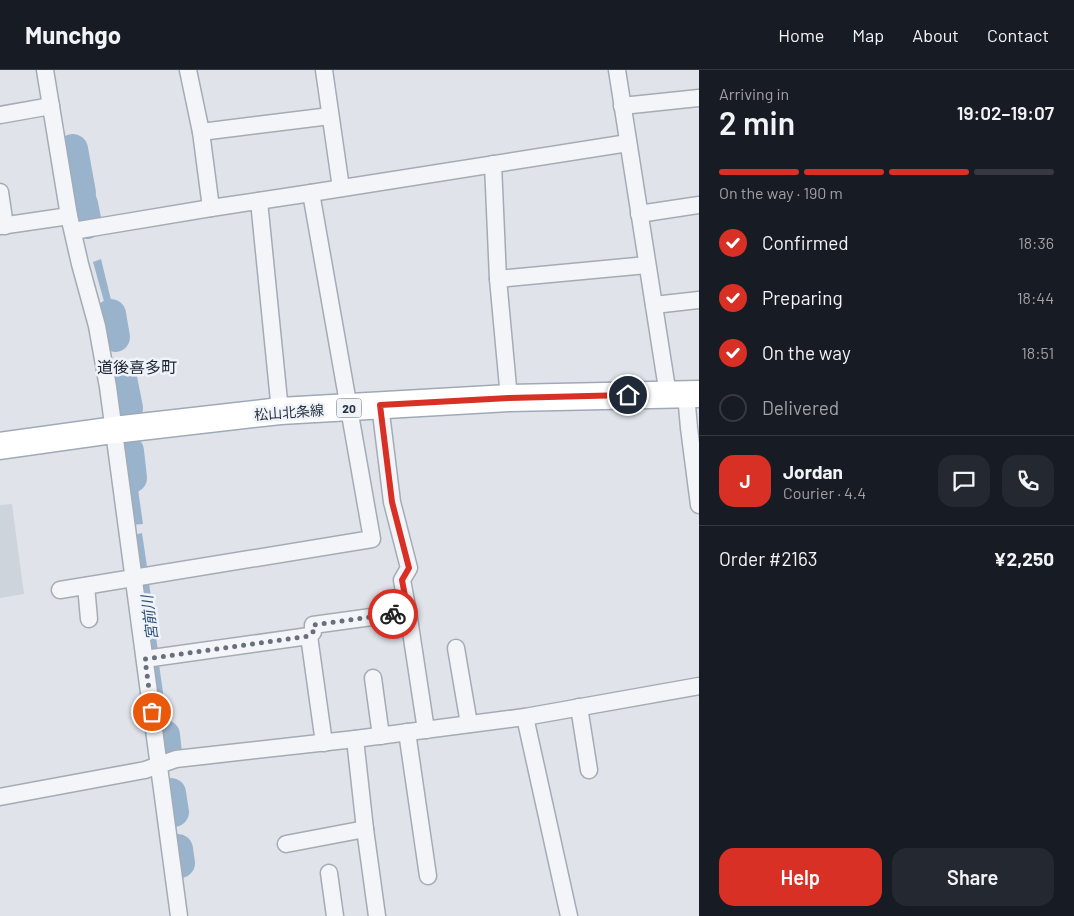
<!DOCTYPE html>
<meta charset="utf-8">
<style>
body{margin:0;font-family:Barlow,"Noto Sans JP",sans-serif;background:#242831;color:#f1f3f6;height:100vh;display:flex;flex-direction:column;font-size:19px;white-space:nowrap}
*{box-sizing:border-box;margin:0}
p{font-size:16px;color:#9ea1a6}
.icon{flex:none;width:28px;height:28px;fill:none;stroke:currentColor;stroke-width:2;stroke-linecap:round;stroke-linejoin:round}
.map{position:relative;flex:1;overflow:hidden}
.side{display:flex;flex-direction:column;background:#171b24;width:375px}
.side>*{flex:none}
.pin{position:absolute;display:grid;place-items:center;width:42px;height:42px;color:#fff;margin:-21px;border:2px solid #fff;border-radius:50%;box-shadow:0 1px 5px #0007}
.courier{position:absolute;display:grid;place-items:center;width:50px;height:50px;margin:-25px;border:4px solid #d93025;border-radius:50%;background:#fff;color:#222;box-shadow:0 1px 6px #0007}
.overview em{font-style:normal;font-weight:600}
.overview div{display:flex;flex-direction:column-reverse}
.overview{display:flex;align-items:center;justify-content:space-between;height:85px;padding:0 20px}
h1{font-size:32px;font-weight:600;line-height:38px}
.bar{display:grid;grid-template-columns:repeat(4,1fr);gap:8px 5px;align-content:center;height:60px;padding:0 20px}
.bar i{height:6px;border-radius:4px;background:#363941}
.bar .on{background:#d93025}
.bar p{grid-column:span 4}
.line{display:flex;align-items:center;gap:12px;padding:0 20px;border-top:1px solid #363941}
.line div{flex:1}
.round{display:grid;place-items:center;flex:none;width:52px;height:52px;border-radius:15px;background:#242831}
ol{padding:0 20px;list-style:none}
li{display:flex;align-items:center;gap:15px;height:55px}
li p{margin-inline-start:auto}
li .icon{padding:5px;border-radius:50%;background:#d93025;color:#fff;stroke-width:4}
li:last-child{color:#9ea1a6}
li i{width:28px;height:28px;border:2px solid #363941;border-radius:50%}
.action{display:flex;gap:10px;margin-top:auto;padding:10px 20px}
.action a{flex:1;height:58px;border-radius:15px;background:#d93025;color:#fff;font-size:20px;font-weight:600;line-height:58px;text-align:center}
.action a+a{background:#242831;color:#f1f3f6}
header{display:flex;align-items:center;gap:30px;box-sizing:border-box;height:70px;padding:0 25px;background:#171b24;border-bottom:1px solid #363941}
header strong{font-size:24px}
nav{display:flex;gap:28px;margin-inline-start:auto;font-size:18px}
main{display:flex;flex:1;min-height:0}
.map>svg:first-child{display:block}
.built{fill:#ced4dc}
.water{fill:#99b3cd}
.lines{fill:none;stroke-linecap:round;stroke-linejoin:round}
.river{stroke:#99b3cd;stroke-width:30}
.street-casing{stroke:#a5abb5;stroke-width:19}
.primary-casing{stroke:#9fa9b7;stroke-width:29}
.street{stroke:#f3f5f8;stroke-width:16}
.primary{stroke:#fff;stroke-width:26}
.done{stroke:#68707d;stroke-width:5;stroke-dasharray:0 9}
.route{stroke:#d93025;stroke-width:6}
.labels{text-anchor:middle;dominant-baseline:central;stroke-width:5;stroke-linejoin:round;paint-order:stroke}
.shield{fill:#f0f3f7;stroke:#646c79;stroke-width:1}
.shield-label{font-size:12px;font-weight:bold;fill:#283243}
.street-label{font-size:14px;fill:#283243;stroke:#f0f3f7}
.water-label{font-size:15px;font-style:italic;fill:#2f527a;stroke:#f0f3f7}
.quarter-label{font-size:16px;fill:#1a2334;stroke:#f0f3f7}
</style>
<header>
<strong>Munchgo</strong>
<nav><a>Home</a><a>Map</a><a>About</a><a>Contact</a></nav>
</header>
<main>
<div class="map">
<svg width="699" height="846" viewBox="0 0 699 846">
<rect width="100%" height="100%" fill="#e0e4ea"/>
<!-- built -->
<polygon class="built" points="12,434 24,524 0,528 0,435"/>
<!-- water -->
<g class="water">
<polygon points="101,189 112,234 105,235 93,192"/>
<polygon points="138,419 143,454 132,455 128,421"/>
<polygon points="142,463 148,503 139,504 134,465"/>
<polygon points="149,512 158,582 149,583 141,513"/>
<polygon points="159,594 167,651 158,652 151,595"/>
</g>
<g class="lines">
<!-- river -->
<g class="river">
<polyline points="73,79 81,123"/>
<polyline points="83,134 87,154"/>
<polyline points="111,244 115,267"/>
<polyline points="122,308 128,338"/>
<polyline points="129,381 132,408"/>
<polyline points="165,665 167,683"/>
<polyline points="171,723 174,742"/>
<polyline points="178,779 180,793"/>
</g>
<!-- street casing -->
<g class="street-casing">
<g id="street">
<polyline points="45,0 69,146 80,194 97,256 108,317 179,846"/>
<polyline points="188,0 201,62 211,138"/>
<polyline points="324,0 341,118"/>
<polyline points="617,0 668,325"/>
<polyline points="622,36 699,28"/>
<polyline points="0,45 51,36"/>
<polyline points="201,62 330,46"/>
<polyline points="493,94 498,209"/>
<polyline points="0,122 5,156"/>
<polyline points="311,123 628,73"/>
<polyline points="259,131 280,341"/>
<polyline points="639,144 699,135"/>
<polyline points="0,156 69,146"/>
<polyline points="654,235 699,230"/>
<polyline points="686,324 689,358 699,435"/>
<polyline points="509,328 498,209 647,195"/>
<polyline points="86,516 89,549"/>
<polyline points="60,520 372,469 311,123 211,138 73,161"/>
<polyline points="408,542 426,660"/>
<polyline points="309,566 313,562 313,555 408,542 402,510 409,498 392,432 380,335"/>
<polyline points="456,578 469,654"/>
<polyline points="145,589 309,566 324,673"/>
<polyline points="373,608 381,666"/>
<polyline points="579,637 589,700"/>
<polyline points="525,647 569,846"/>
<polyline points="407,662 428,806"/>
<polyline points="355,669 365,759"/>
<polyline points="0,727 145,700 176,689 355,669 525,647 699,616"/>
<polyline points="286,774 365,759 377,846"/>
<polyline points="329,803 335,846"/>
</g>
</g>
<!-- primary casing -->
<g class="primary-casing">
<polyline id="primary" points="0,376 114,360 280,341 509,328 699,324"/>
</g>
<!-- street -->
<use href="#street" class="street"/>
<!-- primary -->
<use href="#primary" class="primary"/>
</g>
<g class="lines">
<!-- done -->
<polyline class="done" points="152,642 145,589 309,566 313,562 313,555 393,544"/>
<!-- route -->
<polyline class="route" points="393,544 408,542 402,510 409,498 392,432 380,335 509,328 628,325"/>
</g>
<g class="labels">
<!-- shield labels -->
<rect class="shield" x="336.5" y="328.5" width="25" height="19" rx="4"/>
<g class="shield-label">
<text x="349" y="338">20</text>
</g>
<!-- street labels -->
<g class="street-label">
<text transform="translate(289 342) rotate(-4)">松山北条線</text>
</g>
<!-- water labels -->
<g class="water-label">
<text transform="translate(149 548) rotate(-97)">宮前川</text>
</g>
<!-- quarter labels -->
<g class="quarter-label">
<text x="137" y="296">道後喜多町</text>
</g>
</g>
</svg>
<div class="pin" style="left:152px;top:642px;background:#ea580c"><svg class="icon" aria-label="bag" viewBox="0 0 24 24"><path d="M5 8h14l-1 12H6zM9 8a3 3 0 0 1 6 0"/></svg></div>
<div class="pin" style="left:628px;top:325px;background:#1f2937"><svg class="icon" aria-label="home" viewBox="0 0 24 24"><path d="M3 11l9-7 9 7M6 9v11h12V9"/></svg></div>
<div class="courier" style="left:393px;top:544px"><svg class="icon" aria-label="bike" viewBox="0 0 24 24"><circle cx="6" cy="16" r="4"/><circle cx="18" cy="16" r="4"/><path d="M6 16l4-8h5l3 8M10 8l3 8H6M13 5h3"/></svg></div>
</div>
<section class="side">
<div class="overview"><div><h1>2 min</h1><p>Arriving in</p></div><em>19:02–19:07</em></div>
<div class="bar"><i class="on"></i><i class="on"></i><i class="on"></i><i></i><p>On the way · 190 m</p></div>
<ol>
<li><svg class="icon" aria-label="check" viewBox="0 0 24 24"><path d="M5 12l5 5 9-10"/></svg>Confirmed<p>18:36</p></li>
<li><svg class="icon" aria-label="check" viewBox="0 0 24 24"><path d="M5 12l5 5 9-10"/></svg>Preparing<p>18:44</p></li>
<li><svg class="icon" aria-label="check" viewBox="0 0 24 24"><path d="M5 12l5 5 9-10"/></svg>On the way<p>18:51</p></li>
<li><i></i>Delivered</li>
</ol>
<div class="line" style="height:90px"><b class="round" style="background:#d93025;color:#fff">J</b><div><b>Jordan</b><p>Courier · 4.4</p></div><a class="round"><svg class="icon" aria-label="chat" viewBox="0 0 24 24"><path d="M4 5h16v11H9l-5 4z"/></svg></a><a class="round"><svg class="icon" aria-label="phone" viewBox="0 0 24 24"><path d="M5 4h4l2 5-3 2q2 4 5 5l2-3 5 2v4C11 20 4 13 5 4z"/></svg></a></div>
<div class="line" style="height:65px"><div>Order #2163</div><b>¥2,250</b></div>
<div class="action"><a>Help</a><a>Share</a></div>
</section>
</main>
